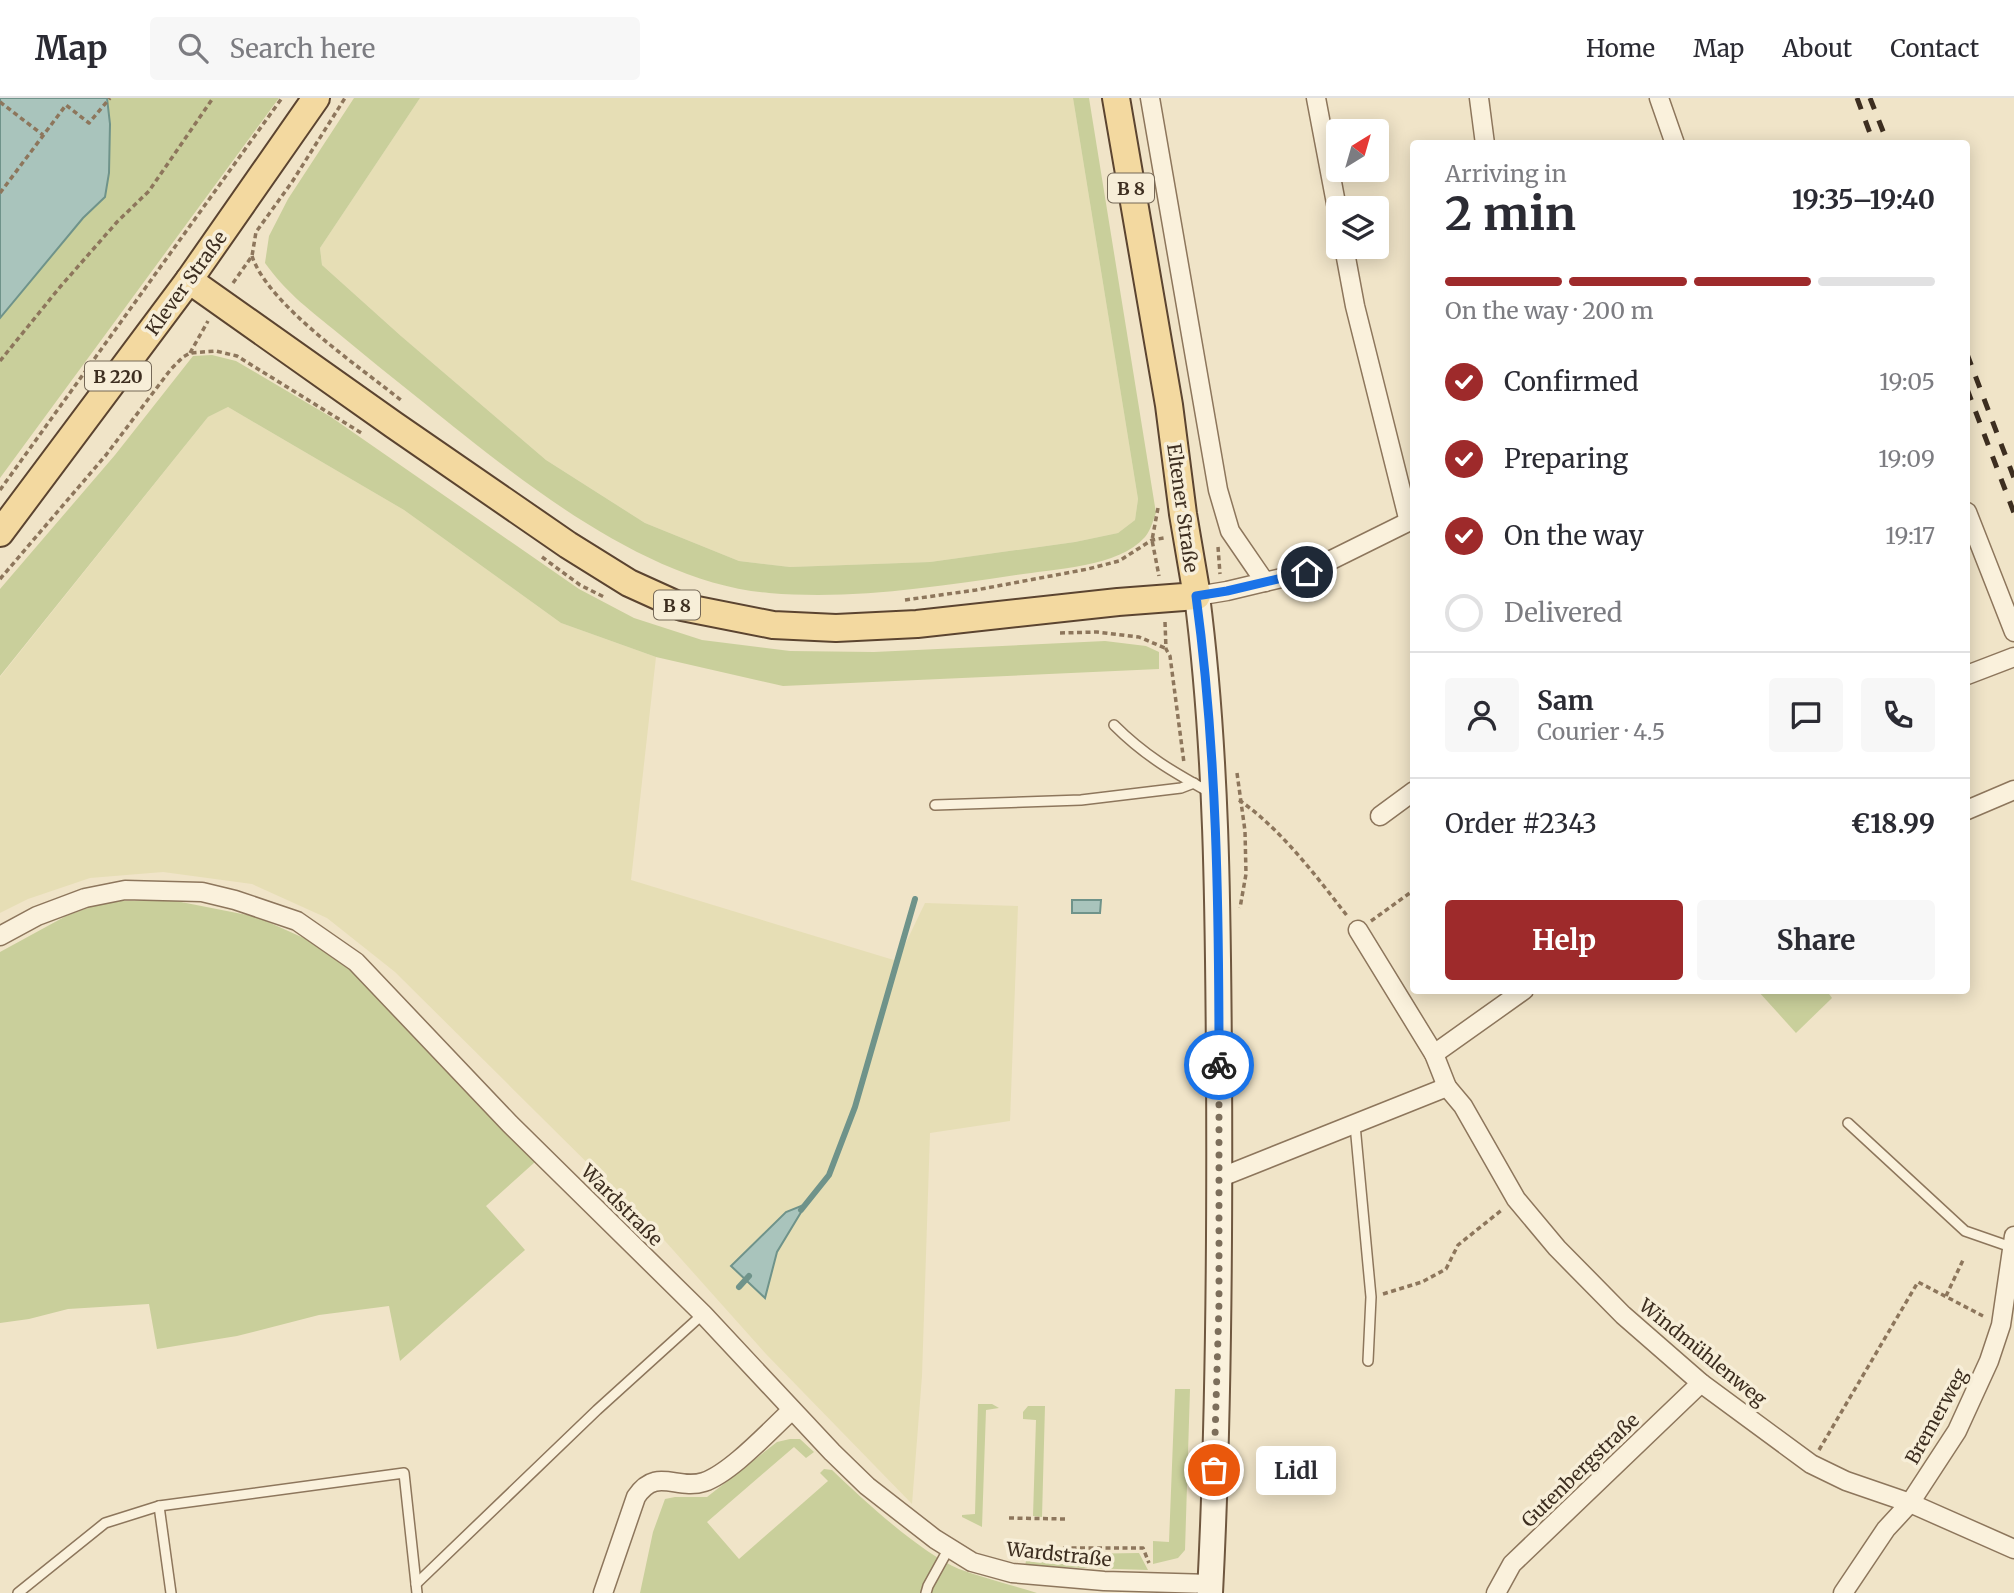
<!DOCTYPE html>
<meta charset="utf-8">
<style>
body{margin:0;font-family:Merriweather,serif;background:#f7f7f7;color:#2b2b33;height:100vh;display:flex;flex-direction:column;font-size:26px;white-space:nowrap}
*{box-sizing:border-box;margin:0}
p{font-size:23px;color:#7c7c81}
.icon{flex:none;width:38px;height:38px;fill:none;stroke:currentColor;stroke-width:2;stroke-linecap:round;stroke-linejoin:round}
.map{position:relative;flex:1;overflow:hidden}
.side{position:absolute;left:1410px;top:42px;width:560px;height:854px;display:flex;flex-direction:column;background:#fff;border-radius:7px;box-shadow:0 4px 18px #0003}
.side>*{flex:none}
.needle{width:46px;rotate:37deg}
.fabs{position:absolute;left:1326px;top:21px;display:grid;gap:14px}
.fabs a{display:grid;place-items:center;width:63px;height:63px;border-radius:7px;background:#fff;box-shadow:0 4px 18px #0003;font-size:35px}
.pin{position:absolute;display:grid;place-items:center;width:60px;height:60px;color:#fff;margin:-30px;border:4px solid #fff;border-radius:50%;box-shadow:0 2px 7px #0007}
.courier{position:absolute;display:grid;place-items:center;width:70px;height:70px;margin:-35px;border:5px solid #1a73e8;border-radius:50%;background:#fff;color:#222;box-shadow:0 2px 9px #0007}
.bubble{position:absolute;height:49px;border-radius:7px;background:#fff;box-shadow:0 4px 18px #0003;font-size:23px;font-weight:700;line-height:49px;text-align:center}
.headline em{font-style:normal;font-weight:700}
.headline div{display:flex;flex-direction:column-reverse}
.headline{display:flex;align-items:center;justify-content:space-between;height:119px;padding:0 35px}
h1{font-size:46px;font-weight:700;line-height:52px}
.bar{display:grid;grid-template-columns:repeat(4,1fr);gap:10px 7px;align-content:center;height:84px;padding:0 35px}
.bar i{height:9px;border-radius:5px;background:#e1e1e2}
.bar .selected{background:#9e2a2b}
.bar p{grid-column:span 4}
.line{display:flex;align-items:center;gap:18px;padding:0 35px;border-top:2px solid #e1e1e2}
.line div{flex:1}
.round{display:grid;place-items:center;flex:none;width:74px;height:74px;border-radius:7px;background:#f7f7f7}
ol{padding:0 35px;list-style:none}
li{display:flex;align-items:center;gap:21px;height:77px}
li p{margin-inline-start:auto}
li .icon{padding:7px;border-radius:50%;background:#9e2a2b;color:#fff;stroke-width:4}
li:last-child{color:#7c7c81}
li i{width:38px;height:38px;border:4px solid #e1e1e2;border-radius:50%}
.cta{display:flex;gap:14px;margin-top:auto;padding:14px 35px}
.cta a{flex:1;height:80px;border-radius:7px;background:#9e2a2b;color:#fff;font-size:28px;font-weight:700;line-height:80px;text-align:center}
.cta a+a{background:#f7f7f7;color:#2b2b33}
header{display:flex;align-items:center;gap:42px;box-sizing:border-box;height:98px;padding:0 35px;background:#fff;border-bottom:2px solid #e1e1e2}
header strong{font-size:33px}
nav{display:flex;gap:38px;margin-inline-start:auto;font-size:24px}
.search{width:490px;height:63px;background:#f7f7f7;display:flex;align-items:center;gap:18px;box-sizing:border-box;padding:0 24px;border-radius:7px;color:#7c7c81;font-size:26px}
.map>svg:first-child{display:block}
.farmland{fill:#e6deb5}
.green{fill:#c9cf9b}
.water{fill:#a9c4bc;stroke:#6f938a;stroke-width:2}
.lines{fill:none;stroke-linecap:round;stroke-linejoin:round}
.stream{stroke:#6f938a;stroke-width:6}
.service-casing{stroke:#8d765c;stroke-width:12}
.minor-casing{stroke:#8d765c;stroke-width:21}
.secondary-casing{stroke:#6f573f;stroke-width:28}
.primary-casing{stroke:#5b4430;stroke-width:30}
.path{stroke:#8d765c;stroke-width:3.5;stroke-dasharray:5 3.5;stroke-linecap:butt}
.service{stroke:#faf1dc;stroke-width:9}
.minor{stroke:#faf1dc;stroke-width:18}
.secondary{stroke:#faf1dc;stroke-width:24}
.primary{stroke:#f3d9a0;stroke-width:26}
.rail{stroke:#3d2e20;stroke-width:5;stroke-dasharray:12 12;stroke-linecap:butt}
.done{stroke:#7c6e5b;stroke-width:7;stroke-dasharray:0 12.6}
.route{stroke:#1a73e8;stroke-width:9}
.labels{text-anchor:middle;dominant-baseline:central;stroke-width:7;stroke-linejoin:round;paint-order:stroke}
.shield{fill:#f7eed8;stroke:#756857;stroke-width:2}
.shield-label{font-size:18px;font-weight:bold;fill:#3d2e20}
.street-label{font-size:19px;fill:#3d2e20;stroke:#f7eed8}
</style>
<header>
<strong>Map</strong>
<div class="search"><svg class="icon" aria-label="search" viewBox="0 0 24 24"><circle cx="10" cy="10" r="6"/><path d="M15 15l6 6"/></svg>Search here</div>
<nav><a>Home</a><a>Map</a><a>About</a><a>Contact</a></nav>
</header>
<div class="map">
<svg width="2014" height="1495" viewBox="0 0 2014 1495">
<rect width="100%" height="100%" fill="#f0e4c8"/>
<!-- farmland -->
<g class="farmland">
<polygon points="420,0 1073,0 1138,401 1135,422 1118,435 1075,444 930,464 790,469 739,463 645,425 546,362 401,238 322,167 320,150"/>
<polygon points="228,309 404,412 561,525 656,559 631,782 897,863 925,805 1018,808 1010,1023 930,1035 922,1278 912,1406 766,1256 657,1134 395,874 327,820 252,786 163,774 90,780 28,801 0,815 0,579 208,319"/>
</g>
<!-- green -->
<g class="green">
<polygon points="107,0 279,0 0,380 0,220 83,120 105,99 109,75 110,26"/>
<path d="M354,0H420L320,150L322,167L401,238L546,362L645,425L739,463L790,469L930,464L1075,444L1118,435L1135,422L1138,401L1073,0H1089L1156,415C1153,422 1151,432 1145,439C1119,469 1054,471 1016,477C934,489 853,502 769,495C645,485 517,380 423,304C393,280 363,256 333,231C306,209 286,194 265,165L269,138L288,101Z"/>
<polygon points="212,257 236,263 331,319 579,491 634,520 702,542 790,553 874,554 1105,543 1146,548 1159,554 1159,571 783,588 656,559 561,525 404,412 228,309 208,319 0,578 0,491 115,357 193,258"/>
<polygon points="107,803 176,803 257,819 306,841 356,876 535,1064 486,1108 525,1152 400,1263 389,1208 319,1217 237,1238 157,1251 149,1206 68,1211 29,1221 0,1225 0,854 66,818"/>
<polygon points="1758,893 1827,893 1832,900 1796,935"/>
<polygon points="1175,1291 1190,1291 1185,1452 1178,1460 1153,1466 1153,1443 1169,1444"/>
<polygon points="978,1306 992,1306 999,1310 986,1312 982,1429 962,1419 962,1417 975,1416"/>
<polygon points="1028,1308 1045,1308 1042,1419 1033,1418 1036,1322 1023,1321 1023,1314"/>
<path d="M790,1341H800L814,1354L806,1360L794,1349L707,1424L739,1461L828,1383L820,1375L824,1371L832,1372C863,1402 921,1455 959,1471C984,1480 1011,1487 1037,1495H640L653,1434L665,1401L675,1399H707L777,1344Z"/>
<polygon points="1139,1455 1148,1472 1025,1468 1026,1463 1074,1464 1074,1456"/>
</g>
<!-- water -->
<g class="water">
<polygon points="0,0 107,0 110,26 109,75 105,99 83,120 0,220"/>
<polygon points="1072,802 1101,802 1100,815 1072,815"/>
<polygon points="806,1106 777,1154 765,1200 731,1168 786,1114"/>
</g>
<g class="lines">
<!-- stream -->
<g class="stream">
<polyline points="801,1112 829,1077 855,1009 915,801"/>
<polyline points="739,1189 749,1178"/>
</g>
<!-- service casing -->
<g class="service-casing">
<g id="service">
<path d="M1114,627C1145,658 1173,674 1211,695"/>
<polyline points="935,707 1081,702 1181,690 1194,685"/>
<polyline points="1848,1025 1965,1133 2011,1149"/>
<polyline points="1355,1027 1371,1199 1368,1263"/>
<polyline points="159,1408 171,1495"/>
<polyline points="416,1486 597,1312 703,1216"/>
<polyline points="18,1495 105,1425 159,1408 404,1375 417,1495"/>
<polyline points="926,1495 928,1488 949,1450"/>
</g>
</g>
<!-- minor casing -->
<g class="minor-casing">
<g id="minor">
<polyline points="1150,0 1218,392 1230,433 1265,484"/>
<polyline points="1316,0 1339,121"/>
<polyline points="1479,0 1485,46"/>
<polyline points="1659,0 1675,46"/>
<polyline points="1344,149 1355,208 1409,424"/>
<polyline points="1967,414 2014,534"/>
<polyline points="1197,498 1227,493 1307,474 1414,421"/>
<polyline points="1967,577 2014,559"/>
<polyline points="1967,712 2014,692"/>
<polyline points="1380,718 1414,693"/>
<polyline points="1358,832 1434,956 1447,989"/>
<polyline points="0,838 37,818 85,800 125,792 202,794 235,802 297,823 356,864 510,1026 703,1216 832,1354 867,1388 935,1441 972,1464 1012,1475 1104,1483 1211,1486"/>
<polyline points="1434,956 1524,892"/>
<polyline points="1219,1080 1447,989 1463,1008 1516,1101 1557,1150 1623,1217 1701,1285 1811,1366 1846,1383 1910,1405 2014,1451"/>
<path d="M603,1495L636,1399C656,1368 677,1393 704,1384C731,1375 770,1332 792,1312"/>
<polyline points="1496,1495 1512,1466 1701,1285"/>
<polyline points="1843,1495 1886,1431 1910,1405 1957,1333 1989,1263 2001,1227 2014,1138"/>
</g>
</g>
<!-- secondary casing -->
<g class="secondary-casing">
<path id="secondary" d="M1197,498C1217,653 1218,811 1219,967C1220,1143 1219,1319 1210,1495"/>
</g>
<!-- primary casing -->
<g class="primary-casing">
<g id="primary">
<polyline points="189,182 394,327 568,447 629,485 682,509 773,527 836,530 917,526 1118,504 1197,498 1183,416 1169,307 1116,0"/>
<polyline points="0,435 189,182 316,0"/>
</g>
</g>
<!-- path -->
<g class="path">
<polyline points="0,4 43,37"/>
<polyline points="0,95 66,7 89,25 110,0"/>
<path d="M252,158C268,207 360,269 402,303"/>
<polyline points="233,185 252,158 256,134 292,84 345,0"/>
<polyline points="190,255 208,223"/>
<polyline points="0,263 60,189 117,124 149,93 213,0"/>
<polyline points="0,392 282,0"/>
<polyline points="1158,410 1152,442 1159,478"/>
<polyline points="1218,449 1220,476"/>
<polyline points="542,459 580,487 606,500"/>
<polyline points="0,481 106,357 171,271 183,259 190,255 216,253 237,258 363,336"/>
<polyline points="905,502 976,492 1088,471 1119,463 1152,442 1164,440"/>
<polyline points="1165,524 1166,551 1170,558 1184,665"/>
<polyline points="1060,535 1097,534 1139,539 1165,550"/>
<polyline points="1237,675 1245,733 1246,776 1240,810"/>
<path d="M1239,702C1282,732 1316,778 1348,819"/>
<polyline points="1371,823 1414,792"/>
<polyline points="1383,1196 1422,1184 1446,1171 1458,1147 1503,1111"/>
<polyline points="1946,1198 1964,1160"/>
<polyline points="1819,1352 1918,1184 1983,1218"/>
<polyline points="1009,1420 1065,1421"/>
<polyline points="1063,1450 1143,1450 1149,1465"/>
</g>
<!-- service -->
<use href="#service" class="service"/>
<!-- minor -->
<use href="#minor" class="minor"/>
<!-- secondary -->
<use href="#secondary" class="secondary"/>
<!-- primary -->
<use href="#primary" class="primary"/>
<!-- rail -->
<g class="rail">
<polyline points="1857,0 1874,46"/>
<polyline points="1870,0 1888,46"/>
<polyline points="1967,256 2014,380"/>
<polyline points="1967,291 2014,415"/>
</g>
</g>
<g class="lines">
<!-- done -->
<polyline class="done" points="1214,1372 1219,1205 1219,967"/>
<!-- route -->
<path class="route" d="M1219,967C1219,811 1217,653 1196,498L1227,493L1307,474"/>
</g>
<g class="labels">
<!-- shield labels -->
<g class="shield">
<rect x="1108" y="75.5" width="46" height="29" rx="5"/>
<rect x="85" y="263.5" width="66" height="29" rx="5"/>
<rect x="654" y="492.5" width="46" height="29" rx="5"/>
</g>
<g class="shield-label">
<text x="1131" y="90">B 8</text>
<text x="118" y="278">B 220</text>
<text x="677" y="507">B 8</text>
</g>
<!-- street labels -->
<g class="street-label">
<text transform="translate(186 185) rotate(-54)">Klever Straße</text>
<text transform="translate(1183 410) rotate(82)">Eltener Straße</text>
<text transform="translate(622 1107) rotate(45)">Wardstraße</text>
<text transform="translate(1703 1254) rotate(39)">Windmühlenweg</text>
<text transform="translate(1936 1318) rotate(-61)">Bremerweg</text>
<text transform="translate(1580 1372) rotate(-44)">Gutenbergstraße</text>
<text transform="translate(1059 1456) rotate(6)">Wardstraße</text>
</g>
</g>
</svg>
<div class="fabs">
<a><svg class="needle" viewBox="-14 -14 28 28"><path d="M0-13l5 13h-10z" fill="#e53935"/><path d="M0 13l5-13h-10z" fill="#7c7c81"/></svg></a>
<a><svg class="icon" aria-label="layers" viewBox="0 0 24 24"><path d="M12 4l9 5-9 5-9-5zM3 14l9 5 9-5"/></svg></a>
</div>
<div class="pin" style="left:1214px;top:1372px;background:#ea580c"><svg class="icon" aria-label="bag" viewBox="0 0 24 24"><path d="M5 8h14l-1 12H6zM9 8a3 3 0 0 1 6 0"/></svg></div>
<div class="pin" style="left:1307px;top:474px;background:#1f2937"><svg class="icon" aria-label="home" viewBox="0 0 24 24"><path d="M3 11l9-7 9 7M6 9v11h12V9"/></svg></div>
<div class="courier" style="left:1219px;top:967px"><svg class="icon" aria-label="bike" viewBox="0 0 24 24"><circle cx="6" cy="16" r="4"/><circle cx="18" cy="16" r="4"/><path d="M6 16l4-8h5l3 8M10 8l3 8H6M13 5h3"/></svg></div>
<div class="bubble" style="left:1256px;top:1348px;width:80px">Lidl</div>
<section class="side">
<div class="headline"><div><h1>2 min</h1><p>Arriving in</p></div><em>19:35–19:40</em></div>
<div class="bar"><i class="selected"></i><i class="selected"></i><i class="selected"></i><i></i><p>On the way · 200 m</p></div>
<ol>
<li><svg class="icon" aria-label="check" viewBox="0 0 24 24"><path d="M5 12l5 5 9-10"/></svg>Confirmed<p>19:05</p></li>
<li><svg class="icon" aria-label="check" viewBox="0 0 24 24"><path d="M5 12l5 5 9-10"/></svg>Preparing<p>19:09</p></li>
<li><svg class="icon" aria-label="check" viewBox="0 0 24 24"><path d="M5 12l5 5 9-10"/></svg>On the way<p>19:17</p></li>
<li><i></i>Delivered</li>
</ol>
<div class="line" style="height:126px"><a class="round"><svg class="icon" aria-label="person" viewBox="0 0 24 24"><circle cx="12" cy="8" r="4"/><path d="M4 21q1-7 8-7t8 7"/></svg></a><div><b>Sam</b><p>Courier · 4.5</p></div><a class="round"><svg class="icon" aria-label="chat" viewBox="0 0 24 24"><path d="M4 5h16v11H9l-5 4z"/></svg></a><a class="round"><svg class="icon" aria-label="phone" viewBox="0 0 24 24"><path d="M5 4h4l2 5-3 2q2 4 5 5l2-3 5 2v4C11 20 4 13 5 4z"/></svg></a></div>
<div class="line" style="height:91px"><div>Order #2343</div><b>€18.99</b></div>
<div class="cta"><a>Help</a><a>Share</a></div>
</section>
</div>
